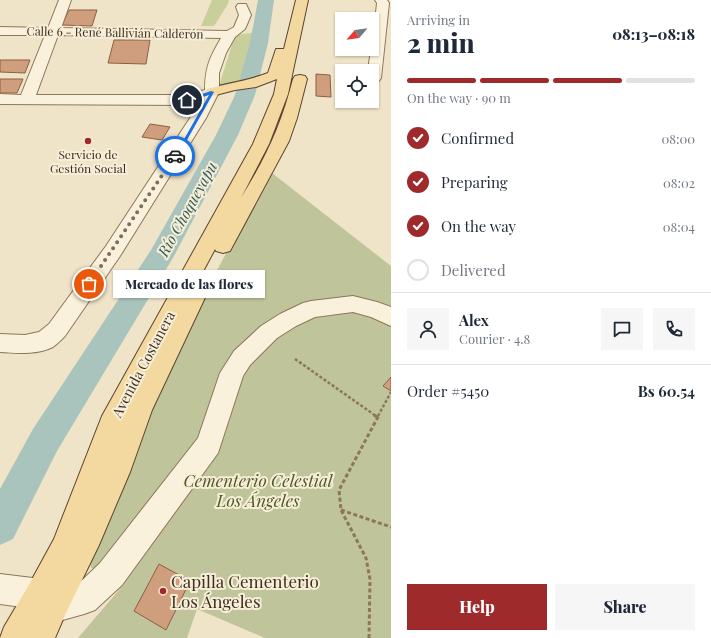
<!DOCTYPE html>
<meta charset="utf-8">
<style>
body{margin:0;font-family:"Playfair Display",serif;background:#f6f6f7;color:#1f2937;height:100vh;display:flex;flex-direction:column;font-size:15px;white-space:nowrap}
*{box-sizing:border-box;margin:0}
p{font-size:13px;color:#747a83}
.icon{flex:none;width:22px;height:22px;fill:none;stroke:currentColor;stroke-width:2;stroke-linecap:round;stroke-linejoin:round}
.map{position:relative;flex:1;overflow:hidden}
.drawer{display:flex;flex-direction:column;background:#fff;width:320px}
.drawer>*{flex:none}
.needle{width:26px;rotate:241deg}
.buttons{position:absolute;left:335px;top:12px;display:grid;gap:8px}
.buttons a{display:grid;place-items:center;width:44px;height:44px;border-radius:0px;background:#fff;box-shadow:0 1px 3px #0004;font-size:20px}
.pin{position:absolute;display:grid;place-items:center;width:34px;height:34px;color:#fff;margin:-17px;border:2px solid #fff;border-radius:50%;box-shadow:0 1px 4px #0007}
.courier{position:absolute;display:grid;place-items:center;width:40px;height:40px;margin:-20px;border:3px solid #1a73e8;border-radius:50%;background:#fff;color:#222;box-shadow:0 1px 5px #0007}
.bubble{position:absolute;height:28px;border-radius:0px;background:#fff;box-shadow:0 1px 3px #0004;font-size:13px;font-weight:800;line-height:28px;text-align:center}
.overview em{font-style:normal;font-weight:800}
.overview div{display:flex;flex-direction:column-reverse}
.overview{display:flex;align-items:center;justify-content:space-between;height:68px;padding:0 16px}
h1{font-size:26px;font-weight:800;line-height:30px}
.bar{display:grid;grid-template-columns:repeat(4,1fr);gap:6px 4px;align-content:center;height:48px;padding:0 16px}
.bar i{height:5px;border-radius:3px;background:#e0e1e3}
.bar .on{background:#9e2a2b}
.bar p{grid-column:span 4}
.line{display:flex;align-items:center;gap:10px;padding:0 16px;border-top:1px solid #e0e1e3}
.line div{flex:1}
.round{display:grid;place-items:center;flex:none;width:42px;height:42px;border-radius:0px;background:#f6f6f7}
ol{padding:0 16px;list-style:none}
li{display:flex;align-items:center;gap:12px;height:44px}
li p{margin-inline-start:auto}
li .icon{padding:4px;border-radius:50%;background:#9e2a2b;color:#fff;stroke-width:4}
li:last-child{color:#747a83}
li i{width:22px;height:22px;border:2px solid #e0e1e3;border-radius:50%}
.action{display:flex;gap:8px;margin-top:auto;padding:8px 16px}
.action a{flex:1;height:46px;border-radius:0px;background:#9e2a2b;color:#fff;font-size:16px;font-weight:800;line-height:46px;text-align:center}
.action a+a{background:#f6f6f7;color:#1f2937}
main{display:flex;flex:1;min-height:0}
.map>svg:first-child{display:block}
.green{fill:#c9cf9b}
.cemetery{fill:#bfc49a}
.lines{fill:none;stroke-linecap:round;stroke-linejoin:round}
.river{fill:#a9c4bc;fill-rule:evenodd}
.building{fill:#cf9f7d;stroke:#8d5f41}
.minor-casing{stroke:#8d765c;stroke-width:2}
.major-casing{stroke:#5b4430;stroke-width:2}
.path-far1{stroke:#8d765c;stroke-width:2.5;stroke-dasharray:3 2;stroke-linecap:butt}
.path{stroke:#8d765c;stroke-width:3;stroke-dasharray:4 2.5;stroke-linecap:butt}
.minor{fill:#faf1dc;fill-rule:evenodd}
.major{fill:#f3d9a0;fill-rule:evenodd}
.route{fill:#1a73e8}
.done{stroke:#7c6e5b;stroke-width:4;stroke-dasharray:0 7.2}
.poi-dot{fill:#9e2a2b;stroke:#f7eed8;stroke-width:1.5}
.labels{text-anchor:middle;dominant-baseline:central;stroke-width:4;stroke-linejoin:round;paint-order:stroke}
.far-street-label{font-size:12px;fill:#3d2e20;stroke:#f7eed8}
.far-poi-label{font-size:12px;fill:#3d2e20;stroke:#f7eed8}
.street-label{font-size:14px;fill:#3d2e20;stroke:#f7eed8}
.water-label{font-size:15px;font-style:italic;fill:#2f5d5a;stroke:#f7eed8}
.near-park-label{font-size:17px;font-style:italic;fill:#4d5a26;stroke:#f7eed8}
.near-poi-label{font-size:17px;fill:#3d2e20;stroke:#f7eed8;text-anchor:start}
</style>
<main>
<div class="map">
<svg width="391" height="638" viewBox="0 0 391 638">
<rect width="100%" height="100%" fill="#f0e4c8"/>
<!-- green -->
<g class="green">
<polygon points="212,0 229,0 228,4 214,26 201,26"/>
<polygon points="257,32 242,81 219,86 235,35"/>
</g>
<!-- cemetery -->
<polygon class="cemetery" points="272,173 391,266 391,638 265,638 197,609 187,638 78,638 124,584 103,569 91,568 89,554 152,392 245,218"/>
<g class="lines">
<!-- river -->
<polygon class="river" points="258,0 274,0 268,43 255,95 238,135 174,256 57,451 13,539 0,545 0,489 33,429 151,250 216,135 235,95 250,43"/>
</g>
<!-- building -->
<g class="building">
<polygon points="69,10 97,10 92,26 62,25"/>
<polygon points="114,40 150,40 146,64 108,63"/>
<polygon points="0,60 30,60 25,73 0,72"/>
<polygon points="316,74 330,75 331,97 316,96"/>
<polygon points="0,79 23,79 17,93 0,93"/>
<polygon points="150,124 170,127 162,140 142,137"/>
<polygon points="391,377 391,391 383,386"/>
<polygon points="159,564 190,581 166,630 134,611"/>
</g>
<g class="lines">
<!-- minor casing -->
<g class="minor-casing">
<g id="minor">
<path d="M59,0H71L61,28L227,31L234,27L239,15L236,7L238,4H246L251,15L245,29L235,37L226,53L219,73V92L206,118L120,256L65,336C61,340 57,344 53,347C37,355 17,353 0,352V334L25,335L39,332L49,324L106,246L190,118L200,101L187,105L0,104V94L21,95L45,35H0V27L48,28ZM58,35L221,38C210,57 205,67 205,90L186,95H36Z"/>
<polygon points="375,0 387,0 389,3 381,78 379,81 372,82 372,71 368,71 371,49 372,49 377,3"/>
<polygon points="353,296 377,302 391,307 391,326 371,317 353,312 315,317 296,326 277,338 250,365 243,376 218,453 122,585 95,610 84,614 52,623 41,618 37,609 0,604 0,574 41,579 52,583 55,591 76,586 100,563 198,438 220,373 234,351 261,326 280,314 303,303 311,301"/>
</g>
</g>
<!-- major casing -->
<g class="major-casing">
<path id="major" d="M296,0H308L288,94L269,144L241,198C266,157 281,126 293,79L295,76L300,75L305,76L307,79L297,118L289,141L230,251L223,253L216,251L215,249L199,279L207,281L210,287L152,410L130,472L99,545L64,617L55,638H0L4,627L30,583L54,539L102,416L253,144L274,94L277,79L256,87L235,90L212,96L207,95L205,92L207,89C227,83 248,81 268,73L276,49H284Z"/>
</g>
<!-- path-far1 -->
<g class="path-far1">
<polyline points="295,359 376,416"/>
<polyline points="378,416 391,392"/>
</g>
<!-- path -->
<g class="path">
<polyline points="374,415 377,417"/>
<polyline points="341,510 391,527"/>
<polyline points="369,638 370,579 366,558 341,510 339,490 379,415"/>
</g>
<!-- minor -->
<use href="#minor" class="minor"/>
<!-- major -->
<use href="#major" class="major"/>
</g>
<!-- route -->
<polygon class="route" points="211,91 214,92 178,156 174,157 209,95 187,102 185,100"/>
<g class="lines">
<!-- done -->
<polyline class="done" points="89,284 175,156"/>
</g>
<!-- markers -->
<g class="poi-dot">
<circle cx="88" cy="141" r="4"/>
<circle cx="163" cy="591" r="4"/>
</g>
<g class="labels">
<!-- far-street labels -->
<g class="far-street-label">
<text transform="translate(115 32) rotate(1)">Calle 6 - René Ballivián Calderón</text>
</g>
<!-- far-poi labels -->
<g class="far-poi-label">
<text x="88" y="154">Servicio de<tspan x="88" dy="14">Gestión Social</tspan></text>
</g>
<!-- street labels -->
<g class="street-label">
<text transform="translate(143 364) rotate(-62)">Avenida Costanera</text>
</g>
<!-- water labels -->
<g class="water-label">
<text transform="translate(187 209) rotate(-61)">Río Choqueyapu</text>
</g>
<!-- near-park labels -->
<g class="near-park-label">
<text x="258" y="480">Cementerio Celestial<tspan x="258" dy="20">Los Ángeles</tspan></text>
</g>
<!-- near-poi labels -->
<g class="near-poi-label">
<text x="171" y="581">Capilla Cementerio<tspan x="171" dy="20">Los Ángeles</tspan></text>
</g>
</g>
</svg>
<div class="buttons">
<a><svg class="needle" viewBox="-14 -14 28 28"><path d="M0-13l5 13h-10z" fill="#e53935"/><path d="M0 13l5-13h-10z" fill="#747a83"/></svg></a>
<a><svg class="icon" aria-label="locate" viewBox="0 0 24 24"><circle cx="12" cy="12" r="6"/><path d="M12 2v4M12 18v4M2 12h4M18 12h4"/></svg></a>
</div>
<div class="pin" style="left:89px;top:284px;background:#ea580c"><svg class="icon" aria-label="bag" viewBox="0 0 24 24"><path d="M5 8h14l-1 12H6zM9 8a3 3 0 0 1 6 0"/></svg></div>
<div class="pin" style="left:187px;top:100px;background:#1f2937"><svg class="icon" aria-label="home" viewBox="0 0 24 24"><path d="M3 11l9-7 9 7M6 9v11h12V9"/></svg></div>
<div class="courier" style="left:175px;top:156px"><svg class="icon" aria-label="car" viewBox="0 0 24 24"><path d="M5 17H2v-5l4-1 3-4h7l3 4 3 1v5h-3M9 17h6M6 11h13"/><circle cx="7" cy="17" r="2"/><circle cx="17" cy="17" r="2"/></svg></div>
<div class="bubble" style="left:113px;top:270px;width:152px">Mercado de las flores</div>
</div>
<section class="drawer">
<div class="overview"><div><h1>2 min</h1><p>Arriving in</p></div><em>08:13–08:18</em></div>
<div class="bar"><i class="on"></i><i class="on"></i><i class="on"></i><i></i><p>On the way · 90 m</p></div>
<ol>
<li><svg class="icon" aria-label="check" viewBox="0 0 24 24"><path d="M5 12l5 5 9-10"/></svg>Confirmed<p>08:00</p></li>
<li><svg class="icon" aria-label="check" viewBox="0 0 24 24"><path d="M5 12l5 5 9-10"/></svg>Preparing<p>08:02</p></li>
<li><svg class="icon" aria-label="check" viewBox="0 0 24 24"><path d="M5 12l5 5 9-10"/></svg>On the way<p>08:04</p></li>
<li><i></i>Delivered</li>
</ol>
<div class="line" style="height:72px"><a class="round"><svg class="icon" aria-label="person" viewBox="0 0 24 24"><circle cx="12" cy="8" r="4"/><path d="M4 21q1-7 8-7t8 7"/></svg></a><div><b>Alex</b><p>Courier · 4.8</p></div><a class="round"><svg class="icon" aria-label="chat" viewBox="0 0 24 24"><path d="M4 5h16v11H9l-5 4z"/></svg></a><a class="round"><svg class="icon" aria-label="phone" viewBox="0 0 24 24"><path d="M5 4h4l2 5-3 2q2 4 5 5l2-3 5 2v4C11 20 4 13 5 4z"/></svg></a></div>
<div class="line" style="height:52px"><div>Order #5450</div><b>Bs 60.54</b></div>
<div class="action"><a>Help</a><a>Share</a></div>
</section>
</main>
